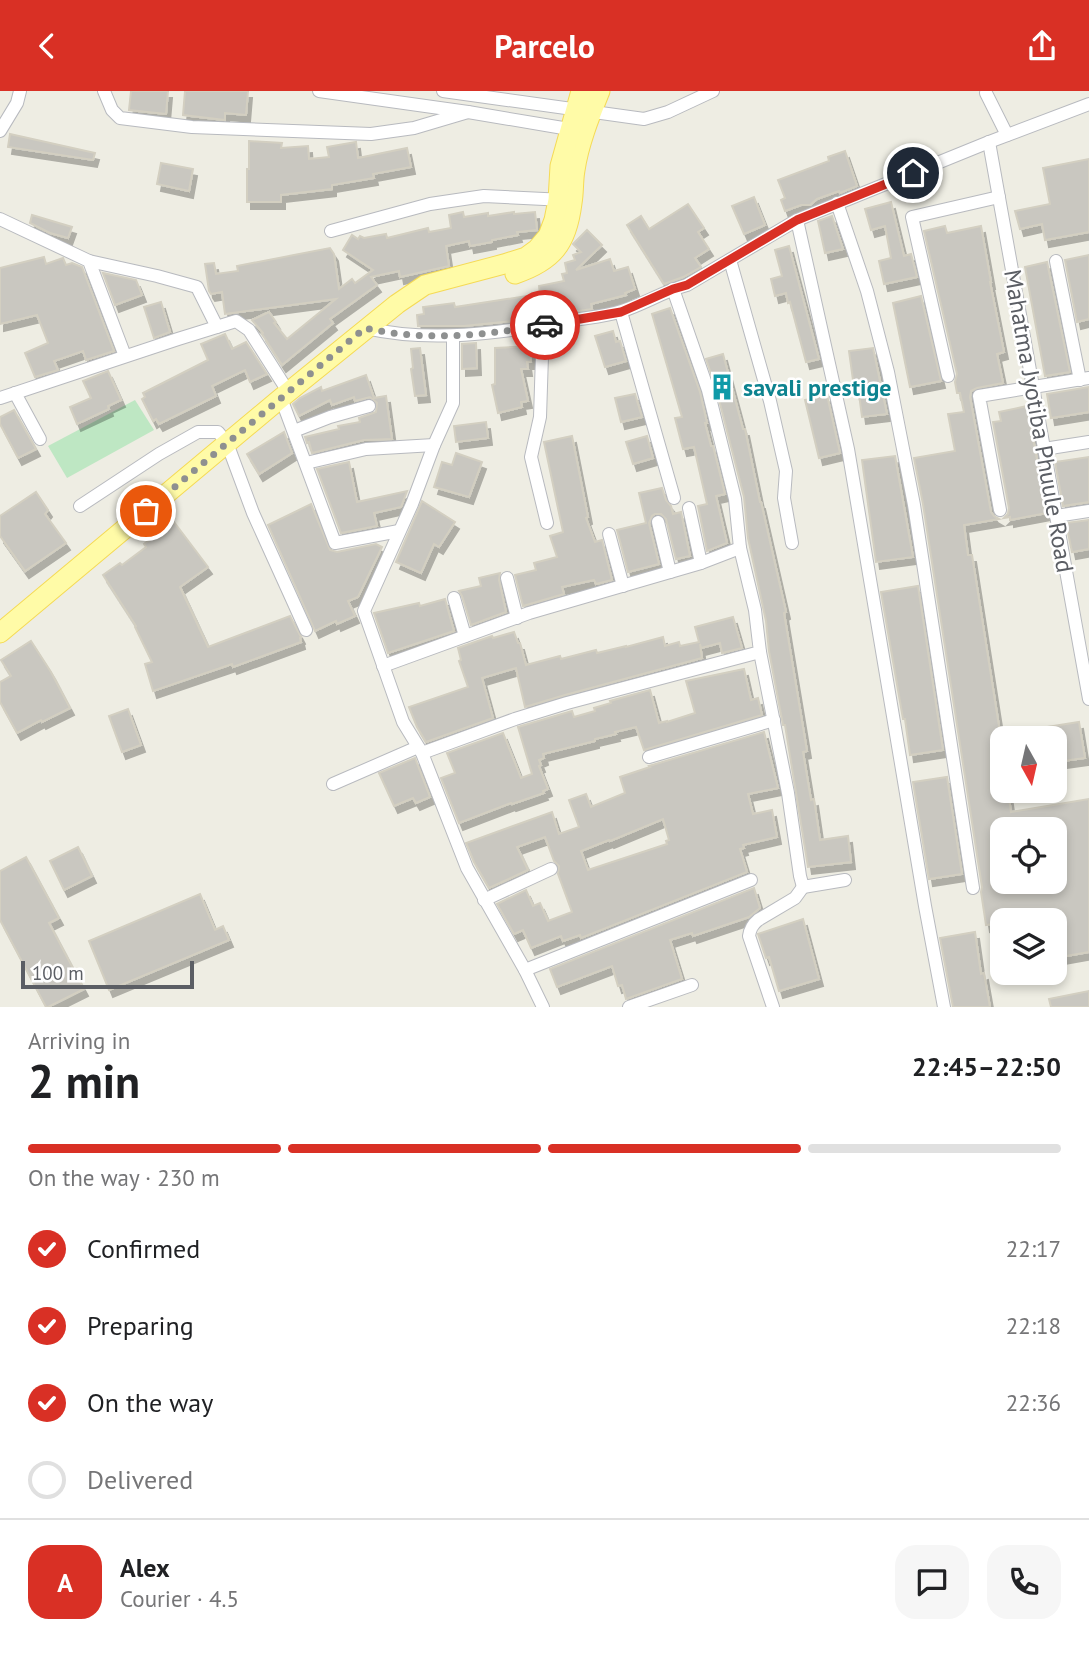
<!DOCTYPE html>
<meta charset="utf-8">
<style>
body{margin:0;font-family:"PT Sans",sans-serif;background:#f6f6f6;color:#202124;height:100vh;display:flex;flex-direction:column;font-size:26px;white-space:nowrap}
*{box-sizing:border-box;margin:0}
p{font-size:23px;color:#757577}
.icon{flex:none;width:38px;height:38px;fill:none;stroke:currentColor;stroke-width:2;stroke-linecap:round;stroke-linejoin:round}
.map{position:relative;height:916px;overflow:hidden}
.sheet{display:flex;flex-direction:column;background:#fff;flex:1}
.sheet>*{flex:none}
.needle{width:46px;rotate:172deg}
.controls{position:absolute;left:990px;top:635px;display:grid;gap:14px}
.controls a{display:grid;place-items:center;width:77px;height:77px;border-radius:14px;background:#fff;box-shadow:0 4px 10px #0003;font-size:35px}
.scale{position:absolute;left:21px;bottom:18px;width:173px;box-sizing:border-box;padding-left:7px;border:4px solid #5b5e64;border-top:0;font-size:19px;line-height:24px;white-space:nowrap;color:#5b5e64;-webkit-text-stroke:5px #fff;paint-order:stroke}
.pin{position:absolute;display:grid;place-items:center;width:60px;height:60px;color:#fff;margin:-30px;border:4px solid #fff;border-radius:50%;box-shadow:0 2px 7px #0007}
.courier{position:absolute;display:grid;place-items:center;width:70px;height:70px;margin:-35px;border:5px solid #d93025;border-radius:50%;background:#fff;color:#222;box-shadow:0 2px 9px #0007}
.headline em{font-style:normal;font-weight:700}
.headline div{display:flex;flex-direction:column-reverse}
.headline{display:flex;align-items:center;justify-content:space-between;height:119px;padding:0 28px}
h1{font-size:46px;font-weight:700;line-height:52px}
.bar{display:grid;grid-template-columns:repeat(4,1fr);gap:10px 7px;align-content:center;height:84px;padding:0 28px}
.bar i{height:9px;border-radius:5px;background:#e0e0e0}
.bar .selected{background:#d93025}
.bar p{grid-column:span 4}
.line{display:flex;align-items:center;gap:18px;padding:0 28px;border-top:2px solid #e0e0e0}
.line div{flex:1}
.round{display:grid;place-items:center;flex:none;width:74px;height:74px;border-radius:21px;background:#f6f6f6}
ol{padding:0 28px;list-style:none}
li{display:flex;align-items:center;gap:21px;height:77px}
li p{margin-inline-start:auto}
li .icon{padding:7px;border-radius:50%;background:#d93025;color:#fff;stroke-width:4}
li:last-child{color:#757577}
li i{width:38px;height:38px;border:4px solid #e0e0e0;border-radius:50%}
header{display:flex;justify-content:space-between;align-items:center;height:91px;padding:0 28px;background:#d93025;color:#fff;font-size:32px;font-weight:700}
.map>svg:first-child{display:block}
.green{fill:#bee7c3}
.building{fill:#c9c7c0;stroke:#d3cfc1;stroke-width:2;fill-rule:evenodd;filter:url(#shadow)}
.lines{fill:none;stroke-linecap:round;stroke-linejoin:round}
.street-casing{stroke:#b8babf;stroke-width:14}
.primary-casing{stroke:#f5da55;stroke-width:21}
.street{stroke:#fff;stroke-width:12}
.primary{stroke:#fffba7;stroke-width:19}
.done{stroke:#8e9090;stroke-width:7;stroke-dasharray:0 12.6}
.route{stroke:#d93025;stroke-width:9}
.labels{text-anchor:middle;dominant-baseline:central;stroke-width:5;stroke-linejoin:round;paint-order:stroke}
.culture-label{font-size:24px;font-weight:bold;fill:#0d838f;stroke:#fff;text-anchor:start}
.street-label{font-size:24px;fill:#5b5e64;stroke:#fff}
</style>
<header><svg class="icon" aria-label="back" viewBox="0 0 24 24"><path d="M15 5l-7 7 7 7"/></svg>Parcelo<svg class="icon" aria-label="share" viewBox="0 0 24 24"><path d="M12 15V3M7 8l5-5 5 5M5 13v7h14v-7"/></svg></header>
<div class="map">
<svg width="1089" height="916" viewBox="0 0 1089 916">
<defs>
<filter id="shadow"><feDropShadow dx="4" dy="7" stdDeviation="0" flood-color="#0004"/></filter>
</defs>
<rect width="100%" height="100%" fill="#eeede3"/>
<!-- green -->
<polygon class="green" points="135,309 154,339 67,387 48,355"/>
<!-- building -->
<g class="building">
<polygon points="131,0 168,0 166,23 129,19"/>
<polygon points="185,0 248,0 246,24 225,22 225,29 183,24"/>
<polygon points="10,43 95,62 93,69 8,56"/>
<polygon points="249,50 282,52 281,57 308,55 309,68 329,66 327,56 356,51 358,67 407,57 411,76 373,83 374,87 332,94 332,98 281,104 281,111 247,111 247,78 249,78"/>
<polygon points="845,60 857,95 840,102 839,100 817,108 810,114 801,114 785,120 781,109 785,107 778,89 829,70 828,66"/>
<polygon points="1089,68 1089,141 1045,149 1042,133 1020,138 1015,120 1050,113 1043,77"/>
<polygon points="161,72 193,78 189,100 157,93"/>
<polygon points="754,106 765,134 744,143 732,115"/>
<polygon points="891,111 904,165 911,163 917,186 884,193 879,170 891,167 885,135 871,139 865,118"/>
<polygon points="688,113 704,137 698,141 709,158 695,167 701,176 683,186 664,193 627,134 641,125 649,138"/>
<polygon points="463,121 464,126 488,122 488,125 514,121 514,123 535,121 537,139 517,141 518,144 492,149 492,151 470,155 469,150 446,155 449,175 400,186 399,180 371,186 377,194 330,228 333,232 282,274 262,243 263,242 252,229 269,221 276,231 274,232 287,248 336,208 225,223 222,201 211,203 209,200 205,173 214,172 216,183 238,180 237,175 330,157 334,163 339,198 352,188 355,192 373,179 343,159 352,144 358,148 360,145 364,147 386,143 387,147 428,137 429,141 451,137 449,124"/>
<polygon points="32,124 72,136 68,147 50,142 30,132"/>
<polygon points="832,125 843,158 825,162 818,130"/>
<path d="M945,135L947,142L981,135L991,191H990L1004,261L997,263L1003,292L977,297L971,300L970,306L991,421L994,425L999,428L964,434L968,464H972L1002,654L1003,700H1008L1011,721L1089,708V861L1055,867V827L1040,830V826L1003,830V831L986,834L981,801L982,796L923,413L914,367L955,360L948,323L964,321L960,302H957L955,291L957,283L924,140ZM1003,738H1055V791L1024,797L1023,791H1003Z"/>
<polygon points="587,139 602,154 576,179 610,168 614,180 628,176 635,198 625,202 626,204 591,213 592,218 513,230 464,235 418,235 417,224 424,223 423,216 454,212 455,216 540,203 539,195 564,190 562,183 567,182 565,172 575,169 573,164 581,161 573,153"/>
<polygon points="789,155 819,268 806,271 790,211 788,212 786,202 775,205 771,188 782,185 775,159"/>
<polygon points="1089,164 1089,228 1077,231 1065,169"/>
<polygon points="44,166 46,173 63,167 66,174 72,172 82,176 114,260 86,269 83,260 54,270 58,279 35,286 25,262 48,252 37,224 0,233 0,177"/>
<polygon points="1047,171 1070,281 1045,285 1025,176"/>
<polygon points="103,182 136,189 142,204 115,214"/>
<polygon points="921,205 941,290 910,296 893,212"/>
<polygon points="161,211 170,241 154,247 144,216"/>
<polygon points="670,217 700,301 707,332 705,332 711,355 713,355 725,403 716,405 727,452 707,460 698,415 707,413 694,356 683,358 675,327 682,326 652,223"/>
<polygon points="613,240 616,251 620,250 626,270 605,276 595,245"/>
<polygon points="225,243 232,258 246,251 267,283 250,291 245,279 212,295 216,305 159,333 156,328 153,330 142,308 145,306 143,302 208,269 201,253"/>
<polygon points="476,252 477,277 462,278 462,253"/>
<polygon points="530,255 531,271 527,271 528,278 521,278 528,310 521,311 522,316 498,322 492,294 495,293 495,257"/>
<polygon points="420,257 426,304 415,305 411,278 413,277 411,258"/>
<polygon points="873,257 887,323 862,326 859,303 856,303 853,289 849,260"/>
<polygon points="723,263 743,338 745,338 760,411 761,411 786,521 784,522 807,660 803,661 811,709 814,708 820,749 848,745 851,771 808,776 785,634 783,634 769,560 766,530 748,447 744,406 716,297 706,268"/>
<polygon points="108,280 121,309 108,315 109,318 77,333 70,316 91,307 83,290"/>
<polygon points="366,284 374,307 386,305 392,348 364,349 312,362 309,351 307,352 305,346 339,338 338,335 360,331 359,327 376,321 377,312 370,306 355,310 354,306 332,314 330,309 299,325 293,313 300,307 321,296 322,300"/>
<polygon points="1089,296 1089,321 1051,327 1047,303"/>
<polygon points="635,303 642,326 621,331 615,307"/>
<polygon points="827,304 840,362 819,367 805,309"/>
<polygon points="1027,315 1047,422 1010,429 1010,426 1004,427 1008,423 1009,417 993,331 1001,330 999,321"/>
<polygon points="14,319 36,358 18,367 0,333 0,326"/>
<polygon points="486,331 488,347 456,351 454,335"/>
<polygon points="284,341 292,362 259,383 247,363"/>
<polygon points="572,345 588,426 586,427 595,451 602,449 612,489 596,493 594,489 562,496 564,503 523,515 515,484 536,479 534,472 557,466 550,445 563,441 544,351"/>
<polygon points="647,345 653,367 633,373 626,351"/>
<polygon points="456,362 482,371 469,406 434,396 442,371 452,374"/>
<polygon points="895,365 913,466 876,471 862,369"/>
<polygon points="1089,366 1089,411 1063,415 1055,371"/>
<polygon points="349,371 357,411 407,400 401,416 374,422 377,435 341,442 317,378"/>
<polygon points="662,397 666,409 671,415 673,423 681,421 690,465 676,468 666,428 661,423 655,423 652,425 649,432 659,473 628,481 617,439 646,432 639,402"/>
<polygon points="36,401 48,419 45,423 66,452 25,480 0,445 0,425"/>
<polygon points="422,410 455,431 439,456 434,453 421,482 396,471"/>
<polygon points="311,413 330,459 337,461 376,453 382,456 358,506 348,510 355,525 337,533 336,530 315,540 268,434"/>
<polygon points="1089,429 1089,458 1072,461 1066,432"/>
<polygon points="174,431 208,476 180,496 208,556 290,525 301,546 300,547 301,551 233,576 232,573 153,600 145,573 152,571 135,536 136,535 103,484 120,472 122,474 146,456 144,453"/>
<polygon points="500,482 499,489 506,521 471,534 462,505 459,500 481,495 479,487"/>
<polygon points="918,495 943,659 910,664 905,628 903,628 881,501"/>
<polygon points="445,508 454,540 388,562 374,522 419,512 420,515"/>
<polygon points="733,526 742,557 722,562 720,552 701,557 700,553 702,567 565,604 525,616 516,577 482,587 493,627 426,651 417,636 409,616 468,596 459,570 461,569 458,557 492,545 493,547 514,541 518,552 520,552 526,574 560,565 561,568 596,559 597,562 626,555 626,556 663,546 665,555 679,551 680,555 699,551 695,536"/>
<polygon points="31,550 51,581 70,617 42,631 41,629 17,642 0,611 0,591 11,585 1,569"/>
<polygon points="744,578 751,609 758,607 762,624 644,659 636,636 615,641 616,643 595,648 595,650 543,663 544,667 539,669 541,674 539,675 548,698 543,700 544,702 512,713 511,712 459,732 441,687 455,682 447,662 503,642 521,687 532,683 518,636 572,620 574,626 595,620 594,617 611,612 610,610 650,599 659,632 667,630 667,631 695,622 686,590"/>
<polygon points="128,618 141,654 122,661 109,625"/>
<polygon points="1079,631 1085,667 1055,671 1055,648 1036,648 1034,638"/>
<path d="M764,641L778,697L748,703L753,723L772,719L777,746L743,754L744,757L740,758L747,781L581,847L580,844L563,850L561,845L531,857L523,839L514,843L497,813L526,799L533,815L540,812L548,830L572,821L558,783L559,775L554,770L545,746L517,756L528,779L489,797L474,771L466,752L552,721L559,743L579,736L569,709L586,703L591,716L625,702L620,686L650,676L649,675ZM663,728L669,749L666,750L667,753L588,779L581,760L609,749L610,750Z"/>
<polygon points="415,667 430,706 416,712 413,707 394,715 379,682"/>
<polygon points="947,686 962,783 929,788 913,691"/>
<polygon points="78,756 92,785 64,799 50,770"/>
<polygon points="26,766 59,827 49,832 84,898 48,916 46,916 0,829 0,780"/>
<polygon points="754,797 760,817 749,826 693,845 692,842 670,849 682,888 626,908 622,894 618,895 612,875 557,896 550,878"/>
<polygon points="200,803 215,839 223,835 229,849 109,899 89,850"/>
<polygon points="803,828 819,888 779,900 769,866 766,867 758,843"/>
<polygon points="975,841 981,883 984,882 990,916 953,916 940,847"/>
<polygon points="1089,900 1089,916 1051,916 1049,908"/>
</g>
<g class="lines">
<!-- street casing -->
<g class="street-casing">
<g id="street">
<polyline points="104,0 112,19 120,27 192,36 371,43 414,37 468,21"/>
<polyline points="319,0 468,21 575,39"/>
<polyline points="443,0 644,28 668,21 713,0"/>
<polyline points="986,2 1007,44"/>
<polyline points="0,40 17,12 20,0"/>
<polyline points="989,51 1089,608"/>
<polyline points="837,112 867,200 888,281 914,414 973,797"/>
<polyline points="0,128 89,170 125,265"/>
<polyline points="797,129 848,358 925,815 944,916"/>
<polyline points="331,140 430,113 484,105 565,109"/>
<polyline points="730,169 770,310 786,380 784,407 792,452"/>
<polyline points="89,170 157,185 197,196 217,236"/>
<polyline points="1056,170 1080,289"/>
<polyline points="621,221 674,407"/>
<polyline points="543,234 540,326 531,366 547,432"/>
<path d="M365,237C431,252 498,242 563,231C582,227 604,226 622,220C644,213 664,200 687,194L797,129L989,51L1089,13"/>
<polyline points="453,245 453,312 434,354 412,413 364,520 403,631 422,662 467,777 525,879 543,916"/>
<polyline points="948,285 912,126 999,106"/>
<polyline points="15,302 40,348"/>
<polyline points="0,307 178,248 236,230 249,239 289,302"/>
<polyline points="281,307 335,452 399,440"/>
<polyline points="294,340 330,326 369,315"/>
<polyline points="1044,358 1089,351"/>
<polyline points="306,372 366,358 434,354"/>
<polyline points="80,415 159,363 198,341 218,341 227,352 253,422 306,539"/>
<polyline points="689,417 701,472"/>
<polyline points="1000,419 979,305 1089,287"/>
<polyline points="1056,425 1089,420"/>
<polyline points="658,431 670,481"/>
<polyline points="609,443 623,495"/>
<polyline points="507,487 517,527"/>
<polyline points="454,507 465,545"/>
<polyline points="760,561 788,702 800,785 803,796 845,789"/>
<polyline points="383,575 529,522 701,472 740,457"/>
<polyline points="422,662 515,628 567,612 760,561 755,519 740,457 735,408 708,299 673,198"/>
<polyline points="649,666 774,629"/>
<polyline points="333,693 418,656"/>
<polyline points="484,809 551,778"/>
<polyline points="525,879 751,789"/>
<polyline points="629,916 692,894"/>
<path d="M773,916L749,845C750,838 752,834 758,829L795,807L803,796"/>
</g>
</g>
<!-- primary casing -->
<g class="primary-casing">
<g id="primary">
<path d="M515,183C553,170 567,153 572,112C574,101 573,90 575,79C579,52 590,25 600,0"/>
<polyline points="0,542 281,307 397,213 425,194 504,173 526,166 537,158 548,145 554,129 558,109 560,75 581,0"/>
</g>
</g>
<!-- street -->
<use href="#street" class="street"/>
<!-- primary -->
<use href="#primary" class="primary"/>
</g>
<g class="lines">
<!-- done -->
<path class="done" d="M146,420L365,237C425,251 486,244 545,234"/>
<!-- route -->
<polyline class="route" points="545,234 621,221 673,198 687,194 797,129 913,82"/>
</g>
<!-- icons -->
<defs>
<g id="building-bare" transform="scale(2.1)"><path d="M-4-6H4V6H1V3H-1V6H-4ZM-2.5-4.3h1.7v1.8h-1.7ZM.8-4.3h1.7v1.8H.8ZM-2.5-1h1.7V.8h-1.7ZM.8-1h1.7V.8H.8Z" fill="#0f9aa8" stroke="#fff" stroke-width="2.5" paint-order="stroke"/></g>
</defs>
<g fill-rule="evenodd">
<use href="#building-bare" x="722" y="296"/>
</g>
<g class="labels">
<!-- culture labels -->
<g class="culture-label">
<text x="743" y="296">savali prestige</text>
</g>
<!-- street labels -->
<g class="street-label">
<text transform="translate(1039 330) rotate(80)">Mahatma Jyotiba Phuule Road</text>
</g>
</g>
</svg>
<div class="controls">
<a><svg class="needle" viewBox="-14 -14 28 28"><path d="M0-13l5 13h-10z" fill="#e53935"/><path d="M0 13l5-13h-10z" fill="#757577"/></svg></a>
<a><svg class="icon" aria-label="locate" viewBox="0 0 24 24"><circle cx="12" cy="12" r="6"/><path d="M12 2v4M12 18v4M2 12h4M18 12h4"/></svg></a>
<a><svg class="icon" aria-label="layers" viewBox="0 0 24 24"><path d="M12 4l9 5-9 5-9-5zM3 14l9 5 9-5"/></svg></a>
</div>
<div class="scale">100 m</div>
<div class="pin" style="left:146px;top:420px;background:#ea580c"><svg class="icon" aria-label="bag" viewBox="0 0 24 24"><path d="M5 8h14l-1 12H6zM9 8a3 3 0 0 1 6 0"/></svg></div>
<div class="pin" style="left:913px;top:82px;background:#1f2937"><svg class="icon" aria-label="home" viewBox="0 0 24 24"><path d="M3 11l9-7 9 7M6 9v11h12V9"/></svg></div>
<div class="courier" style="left:545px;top:234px"><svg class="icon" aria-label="car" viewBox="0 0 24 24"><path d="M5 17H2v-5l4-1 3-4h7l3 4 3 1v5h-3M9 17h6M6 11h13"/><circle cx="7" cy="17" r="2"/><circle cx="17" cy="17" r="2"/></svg></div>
</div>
<section class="sheet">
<div class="headline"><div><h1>2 min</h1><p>Arriving in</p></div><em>22:45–22:50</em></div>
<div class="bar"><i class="selected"></i><i class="selected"></i><i class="selected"></i><i></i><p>On the way · 230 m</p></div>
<ol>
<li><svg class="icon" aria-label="check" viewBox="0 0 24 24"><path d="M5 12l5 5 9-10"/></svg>Confirmed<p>22:17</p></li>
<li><svg class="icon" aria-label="check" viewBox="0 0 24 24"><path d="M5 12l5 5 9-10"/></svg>Preparing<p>22:18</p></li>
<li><svg class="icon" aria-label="check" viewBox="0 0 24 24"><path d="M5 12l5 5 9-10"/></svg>On the way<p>22:36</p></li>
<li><i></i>Delivered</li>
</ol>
<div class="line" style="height:126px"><b class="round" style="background:#d93025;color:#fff">A</b><div><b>Alex</b><p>Courier · 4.5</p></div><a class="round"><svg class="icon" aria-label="chat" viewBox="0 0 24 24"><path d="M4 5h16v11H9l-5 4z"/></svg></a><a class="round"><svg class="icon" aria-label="phone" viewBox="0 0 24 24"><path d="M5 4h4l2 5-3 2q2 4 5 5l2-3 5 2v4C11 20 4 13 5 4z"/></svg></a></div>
</section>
